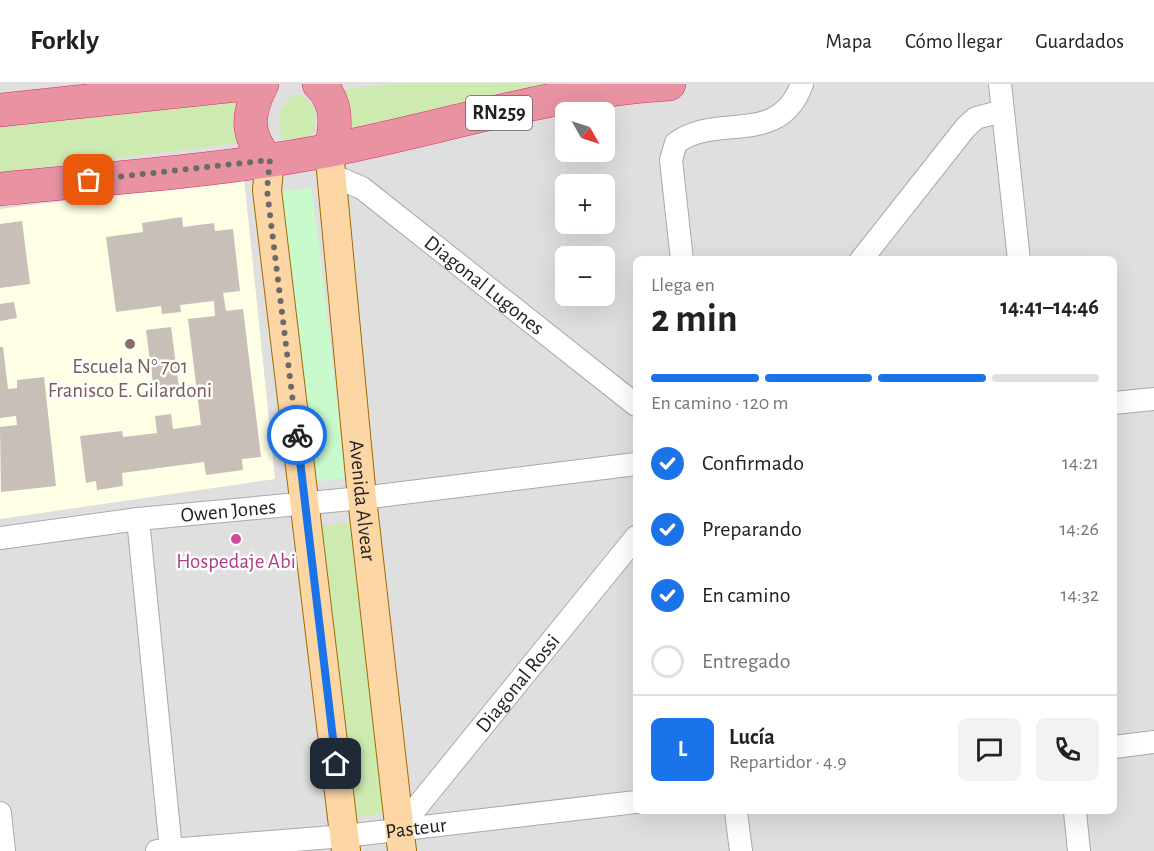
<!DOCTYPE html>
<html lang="es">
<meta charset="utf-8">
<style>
body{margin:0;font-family:"Alegreya Sans",sans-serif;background:#f2f2f2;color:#222;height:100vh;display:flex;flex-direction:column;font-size:22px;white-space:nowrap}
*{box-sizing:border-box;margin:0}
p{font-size:20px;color:#767676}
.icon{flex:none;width:33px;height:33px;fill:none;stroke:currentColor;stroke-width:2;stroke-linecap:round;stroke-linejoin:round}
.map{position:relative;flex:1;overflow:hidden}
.drawer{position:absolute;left:633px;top:172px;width:484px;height:558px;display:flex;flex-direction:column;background:#fff;border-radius:9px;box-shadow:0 6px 24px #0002}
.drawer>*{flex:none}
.needle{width:39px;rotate:129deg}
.tools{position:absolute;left:555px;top:18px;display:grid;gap:12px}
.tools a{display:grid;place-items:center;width:60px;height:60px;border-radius:9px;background:#fff;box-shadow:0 6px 24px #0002;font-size:30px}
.pin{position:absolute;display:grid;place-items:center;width:51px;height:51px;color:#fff;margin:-26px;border-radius:12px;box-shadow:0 3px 9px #0006}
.courier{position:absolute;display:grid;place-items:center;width:60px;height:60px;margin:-30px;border:4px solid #1a73e8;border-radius:50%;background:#fff;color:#222;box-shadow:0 2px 8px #0007}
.overview em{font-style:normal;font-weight:600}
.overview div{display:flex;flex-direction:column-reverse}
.overview{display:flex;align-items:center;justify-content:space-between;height:102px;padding:0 18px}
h1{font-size:39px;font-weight:600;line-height:45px}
.bar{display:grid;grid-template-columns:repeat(4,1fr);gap:9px 6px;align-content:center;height:72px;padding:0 18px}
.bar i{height:8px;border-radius:4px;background:#e0e0e0}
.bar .active{background:#1a73e8}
.bar p{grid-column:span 4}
.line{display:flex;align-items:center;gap:15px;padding:0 18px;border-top:2px solid #e0e0e0}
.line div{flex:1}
.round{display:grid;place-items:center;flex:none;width:63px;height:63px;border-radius:9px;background:#f2f2f2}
ol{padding:0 18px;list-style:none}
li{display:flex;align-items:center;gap:18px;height:66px}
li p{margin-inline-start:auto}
li .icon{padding:6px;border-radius:50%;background:#1a73e8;color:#fff;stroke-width:4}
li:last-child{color:#767676}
li i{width:33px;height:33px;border:3px solid #e0e0e0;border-radius:50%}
header{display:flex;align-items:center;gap:36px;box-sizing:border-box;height:84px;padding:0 30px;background:#fff;border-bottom:2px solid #e0e0e0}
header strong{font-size:28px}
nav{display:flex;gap:33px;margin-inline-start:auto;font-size:21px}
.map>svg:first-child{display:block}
.residential{fill:#e0dfdf;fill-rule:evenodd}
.education{fill:#ffffe5}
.grass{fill:#cdebb0}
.park{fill:#c8facc}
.building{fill:#c7bfb8}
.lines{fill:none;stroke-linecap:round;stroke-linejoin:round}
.minor-casing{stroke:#a9a9a9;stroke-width:24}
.major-casing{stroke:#a06b00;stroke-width:30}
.highway-casing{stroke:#dc2a67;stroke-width:34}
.minor{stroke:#fff;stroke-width:22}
.major{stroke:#fcd6a4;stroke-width:28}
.highway{stroke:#e892a2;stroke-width:33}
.done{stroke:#6b6a68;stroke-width:6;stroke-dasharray:0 10.8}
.route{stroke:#1a73e8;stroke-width:8}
.education-dot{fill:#8d6e63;stroke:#fff;stroke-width:2}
.hotel-dot{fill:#d1479c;stroke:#fff;stroke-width:2}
.labels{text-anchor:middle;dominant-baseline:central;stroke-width:5;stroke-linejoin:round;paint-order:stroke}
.shield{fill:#fff;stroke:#646464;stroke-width:1.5}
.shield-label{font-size:20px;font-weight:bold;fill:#222}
.street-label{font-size:21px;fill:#222;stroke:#fff}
.education-label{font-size:21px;fill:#785e54;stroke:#fff}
.hotel-label{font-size:21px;fill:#b23c85;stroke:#fff}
</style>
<header>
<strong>Forkly</strong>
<nav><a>Mapa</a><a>Cómo llegar</a><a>Guardados</a></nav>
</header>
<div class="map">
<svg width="1154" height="767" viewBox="0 0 1154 767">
<rect width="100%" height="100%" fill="#f2efe9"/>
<!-- residential -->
<path class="residential" d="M0,0H1154V767H0ZM566,28H604V68H566ZM566,100H604V140H566ZM566,172H604V212H566ZM636,176H1114V728H636Z"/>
<!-- education -->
<polygon class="education" points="244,94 275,395 0,435 0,125"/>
<!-- grass -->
<g class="grass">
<polygon points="391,0 550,0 352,46 341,41 337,17 347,5"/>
<polygon points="235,10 241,59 0,88 0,39"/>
<polygon points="292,11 303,11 315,25 315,46 310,53 286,58 281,53 279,29"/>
<polygon points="353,438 387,729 355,733 321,442"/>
</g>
<!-- park -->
<polygon class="park" points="312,104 346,394 314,398 280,107"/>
<!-- building -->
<g class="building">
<polygon points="182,133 183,143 214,139 215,147 233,145 240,207 223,209 226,227 243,225 261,373 242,375 243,386 206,391 204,378 122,389 123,402 97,406 96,397 86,399 80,352 122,347 123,353 157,349 155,332 171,330 173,345 201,341 188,235 215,232 214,217 180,221 181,228 162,230 161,222 116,228 106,153 143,148 142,139"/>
<polygon points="22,137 30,200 0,204 0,140"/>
<polygon points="14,218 17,234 0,237 0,220"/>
<polygon points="171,243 179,304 154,307 146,246"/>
<polygon points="0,263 3,263 8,305 17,304 17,296 44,293 56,402 1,408 0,343 17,341 16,332 0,334"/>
</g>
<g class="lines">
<!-- minor casing -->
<g class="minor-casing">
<g id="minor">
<polyline points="1000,0 1019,176"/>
<path id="s1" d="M329,90L362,104L636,321"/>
<path d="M682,176L671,76L676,59C717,28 779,64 802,0"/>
<polyline points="861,176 966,43 976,34 1002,27"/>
<polyline points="1114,319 1154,315"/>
<polyline points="138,435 171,766"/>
<path id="s2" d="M0,454L138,435L362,414L636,380"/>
<polyline points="1114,663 1154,658"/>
<polyline points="736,728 741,767"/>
<polyline points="1075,728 1079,767"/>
<polyline points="0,729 4,767"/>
<path id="s3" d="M399,745L636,453"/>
<path id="s4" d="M157,767L345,752L636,718"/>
</g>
</g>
<!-- major casing -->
<g class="major-casing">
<g id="major">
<path id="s5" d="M329,66L362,414L402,767"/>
<polyline points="270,76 267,106 346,767"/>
</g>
</g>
<!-- highway casing -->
<g class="highway-casing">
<g id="highway">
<path d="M262,0C247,30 245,50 267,76"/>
<path d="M319,0C338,18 337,42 330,66"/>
<polyline points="0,26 247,0"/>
<path d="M0,105C110,94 222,87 330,66C442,44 555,7 669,0"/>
</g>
</g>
<!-- minor -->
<use href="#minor" class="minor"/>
<!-- major -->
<use href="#major" class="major"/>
<!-- highway -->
<use href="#highway" class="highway"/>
</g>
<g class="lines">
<!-- done -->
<polyline class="done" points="89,96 270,76 267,106 297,351"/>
<!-- route -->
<polyline class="route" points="297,351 336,680"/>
</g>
<!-- markers -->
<circle class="education-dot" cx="130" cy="260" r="6"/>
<circle class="hotel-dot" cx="236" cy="455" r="6"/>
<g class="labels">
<!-- shield labels -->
<rect class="shield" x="466" y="12" width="66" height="34" rx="4.5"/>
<g class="shield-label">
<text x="499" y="29">RN259</text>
</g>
<!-- street labels -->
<g class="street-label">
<text stroke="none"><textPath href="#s1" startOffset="192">Diagonal Lugones</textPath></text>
<text stroke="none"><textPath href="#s5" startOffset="352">Avenida Alvear</textPath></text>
<text stroke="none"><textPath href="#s2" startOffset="230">Owen Jones</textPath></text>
<text stroke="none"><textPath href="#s3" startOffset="188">Diagonal Rossi</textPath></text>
<text stroke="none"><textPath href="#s4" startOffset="260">Pasteur</textPath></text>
</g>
<!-- education labels -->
<g class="education-label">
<text x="130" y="282">Escuela N° 701<tspan x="130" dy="24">Franisco E. Gilardoni</tspan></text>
</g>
<!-- hotel labels -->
<g class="hotel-label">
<text x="236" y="477">Hospedaje Abi</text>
</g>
</g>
</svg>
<div class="tools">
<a><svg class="needle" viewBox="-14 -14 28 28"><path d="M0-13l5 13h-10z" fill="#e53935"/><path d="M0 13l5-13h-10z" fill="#767676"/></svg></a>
<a>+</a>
<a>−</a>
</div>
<div class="pin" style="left:89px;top:96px;background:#ea580c"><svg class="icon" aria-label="bag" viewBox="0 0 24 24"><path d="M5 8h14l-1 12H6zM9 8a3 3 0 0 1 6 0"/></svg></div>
<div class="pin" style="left:336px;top:680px;background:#1f2937"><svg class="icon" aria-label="home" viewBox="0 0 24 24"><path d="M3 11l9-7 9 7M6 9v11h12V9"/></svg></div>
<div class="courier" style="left:297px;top:351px"><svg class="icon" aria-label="bike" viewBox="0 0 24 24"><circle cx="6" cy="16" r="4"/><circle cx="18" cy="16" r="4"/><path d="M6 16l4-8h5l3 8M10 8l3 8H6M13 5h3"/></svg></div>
<section class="drawer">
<div class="overview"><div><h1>2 min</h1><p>Llega en</p></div><em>14:41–14:46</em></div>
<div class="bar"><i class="active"></i><i class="active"></i><i class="active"></i><i></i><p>En camino · 120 m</p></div>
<ol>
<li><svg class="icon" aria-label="check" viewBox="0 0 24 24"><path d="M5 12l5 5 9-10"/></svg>Confirmado<p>14:21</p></li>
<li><svg class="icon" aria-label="check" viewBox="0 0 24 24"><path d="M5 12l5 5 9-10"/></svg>Preparando<p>14:26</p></li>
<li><svg class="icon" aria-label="check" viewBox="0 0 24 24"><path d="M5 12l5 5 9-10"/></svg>En camino<p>14:32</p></li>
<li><i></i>Entregado</li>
</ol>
<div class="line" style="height:108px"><b class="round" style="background:#1a73e8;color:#fff">L</b><div><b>Lucía</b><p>Repartidor · 4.9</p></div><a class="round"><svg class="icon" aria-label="chat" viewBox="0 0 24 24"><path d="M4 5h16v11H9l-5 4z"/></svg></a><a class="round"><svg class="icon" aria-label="phone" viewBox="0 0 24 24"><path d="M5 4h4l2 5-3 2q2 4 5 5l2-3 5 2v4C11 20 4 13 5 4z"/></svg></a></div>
</section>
</div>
